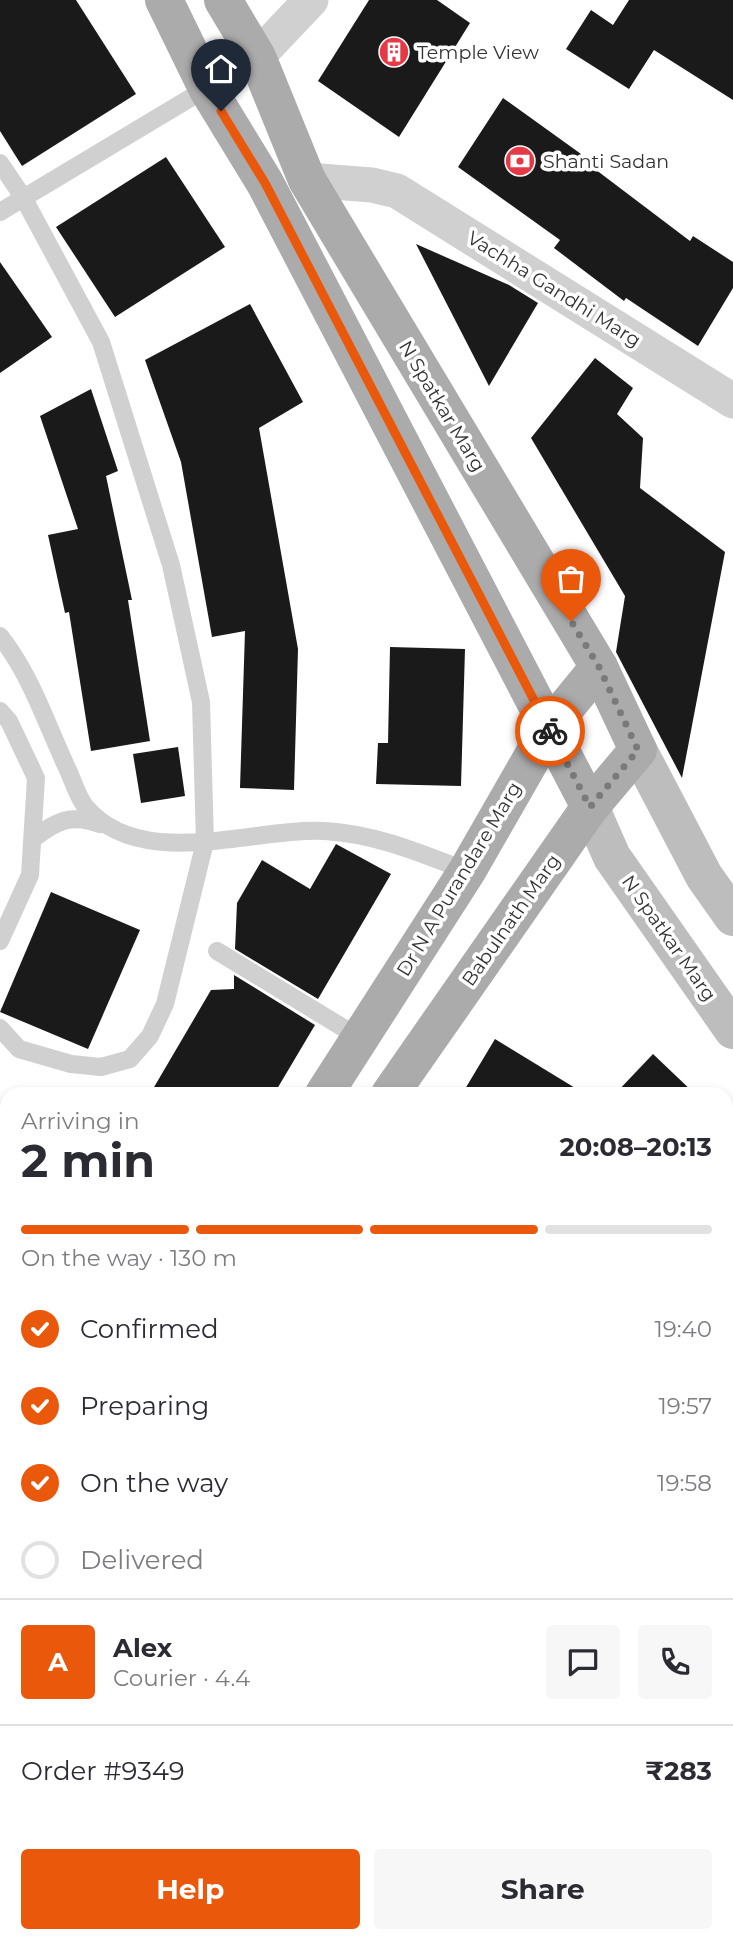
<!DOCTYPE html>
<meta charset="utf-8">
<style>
body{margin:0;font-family:Montserrat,sans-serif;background:#f7f7f7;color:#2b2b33;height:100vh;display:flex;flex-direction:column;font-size:26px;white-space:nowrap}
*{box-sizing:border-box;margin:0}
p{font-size:23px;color:#7c7c81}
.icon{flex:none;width:38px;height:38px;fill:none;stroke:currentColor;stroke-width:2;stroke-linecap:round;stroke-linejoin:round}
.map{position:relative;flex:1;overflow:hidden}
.panel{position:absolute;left:0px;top:1087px;width:733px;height:856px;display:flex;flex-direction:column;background:#fff;border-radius:21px 21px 0 0;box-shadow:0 4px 10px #0003}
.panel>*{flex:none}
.pin{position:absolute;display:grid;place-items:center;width:60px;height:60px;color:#fff;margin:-72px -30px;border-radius:50% 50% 50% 0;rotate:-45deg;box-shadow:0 0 7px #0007}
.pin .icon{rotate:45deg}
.courier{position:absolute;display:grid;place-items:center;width:70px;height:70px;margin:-35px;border:5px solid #ea580c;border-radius:50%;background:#fff;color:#222;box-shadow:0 2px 9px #0007}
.head em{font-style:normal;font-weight:700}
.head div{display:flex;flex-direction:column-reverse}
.head{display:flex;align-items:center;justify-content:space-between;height:119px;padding:0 21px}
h1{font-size:46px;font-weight:700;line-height:52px}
.bar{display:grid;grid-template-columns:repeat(4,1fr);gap:10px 7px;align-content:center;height:84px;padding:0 21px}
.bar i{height:9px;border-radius:5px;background:#e1e1e2}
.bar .selected{background:#ea580c}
.bar p{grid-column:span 4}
.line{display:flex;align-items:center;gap:18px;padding:0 21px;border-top:2px solid #e1e1e2}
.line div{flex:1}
.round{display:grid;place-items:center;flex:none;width:74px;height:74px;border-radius:7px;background:#f7f7f7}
ol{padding:0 21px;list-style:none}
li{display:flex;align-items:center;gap:21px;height:77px}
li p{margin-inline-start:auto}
li .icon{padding:7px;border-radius:50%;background:#ea580c;color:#fff;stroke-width:4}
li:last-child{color:#7c7c81}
li i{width:38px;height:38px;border:4px solid #e1e1e2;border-radius:50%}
.cta{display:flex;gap:14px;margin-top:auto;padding:14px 21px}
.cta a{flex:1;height:80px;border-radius:7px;background:#ea580c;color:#fff;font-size:28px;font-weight:700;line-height:80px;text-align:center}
.cta a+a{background:#f7f7f7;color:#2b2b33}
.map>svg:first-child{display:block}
.building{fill:#1a1a1a}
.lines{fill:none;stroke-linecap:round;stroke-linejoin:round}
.lane{stroke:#d0d0d0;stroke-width:18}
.street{stroke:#d0d0d0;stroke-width:35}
.secondary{stroke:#bdbdbd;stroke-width:38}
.primary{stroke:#ababab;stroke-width:38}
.done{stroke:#7a7a7a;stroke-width:7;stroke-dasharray:0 12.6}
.route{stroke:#ea580c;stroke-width:9}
.labels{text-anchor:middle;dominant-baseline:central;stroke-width:7;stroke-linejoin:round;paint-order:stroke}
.poi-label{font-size:19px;fill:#333;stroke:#fff;text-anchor:start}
.street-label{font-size:19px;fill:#333;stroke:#fff}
</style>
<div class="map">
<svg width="733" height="1941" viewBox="0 0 733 1941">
<rect width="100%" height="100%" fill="#fff"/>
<!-- building -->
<g class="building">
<polygon points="0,0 76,0 136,94 22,166 0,131"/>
<polygon points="369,0 437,0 470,23 399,137 318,81"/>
<polygon points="629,0 733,0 733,100 654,50 629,89 566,49 591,10 613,25"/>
<polygon points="503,98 581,154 579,157 690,241 693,236 733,262 733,288 698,346 626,298 624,301 554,248 560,240 458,167"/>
<polygon points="166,157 225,247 115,317 56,227"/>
<polygon points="416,244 509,285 538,303 489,386"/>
<polygon points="0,262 52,337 0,373"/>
<polygon points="250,304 303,402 259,428 298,649 294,790 240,788 245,631 212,637 181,462 145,360"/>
<polygon points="595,358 633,388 617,414 643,438 640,488 725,552 682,778 616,652 625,596 531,438"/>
<polygon points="91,389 118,471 106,476 132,600 128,600 150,741 91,751 69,612 65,613 48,535 78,529 40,416"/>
<polygon points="390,647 465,649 461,786 376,784 378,743 388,743"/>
<polygon points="178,747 185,796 141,803 133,754"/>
<polygon points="336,844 391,874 318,999 235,949 237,903 262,860 310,889"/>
<polygon points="51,892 140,930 88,1049 0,1012"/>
<polygon points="234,975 315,1025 274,1094 150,1094 211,990 234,989"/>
<polygon points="495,1039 585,1094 462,1094"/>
<polygon points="653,1054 695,1094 615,1094"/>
</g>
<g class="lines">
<!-- lane -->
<g class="lane">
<polyline points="0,163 23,197 101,342 171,565 201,702 205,842 165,1004 150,1036 130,1059 101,1067 71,1064 19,1049 0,1028"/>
<polyline points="0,212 207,88"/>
<path d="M0,636C31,675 46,723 67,768C73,780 77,796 85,806C140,873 254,827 325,831C376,834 420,853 467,871"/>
<polyline points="0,711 9,721 36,778 30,875 0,941"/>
<path d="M34,838C58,820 71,814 100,824"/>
<polyline points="217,951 360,1038"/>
<polyline points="726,1207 733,1199"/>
</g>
<!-- street -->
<g class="street">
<polyline points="257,57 311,0"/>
<polyline points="307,180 372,185 397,191 733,401"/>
<polyline points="726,1738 733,1740"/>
<polyline points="0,1922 7,1922"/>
<polyline points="226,1936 317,1941"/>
<polyline points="681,1941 682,1936"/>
</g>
<!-- secondary -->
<g class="secondary">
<polyline points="638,750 704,876 733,917"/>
<polyline points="590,807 612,857 733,1030"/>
</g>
<!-- primary -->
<g class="primary">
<polyline points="164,0 207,88 265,183 590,807"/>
<polyline points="223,0 257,57 307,180 599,667 638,750 590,807 390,1094"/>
<polyline points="324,1094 467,871 549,728 599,667"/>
<polyline points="0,1599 7,1588"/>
<polyline points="0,1706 7,1695"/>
</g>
</g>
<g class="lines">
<!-- done -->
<polyline class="done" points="550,731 590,807 638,750 599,667 571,621"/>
<!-- route -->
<polyline class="route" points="221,111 265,183 550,731"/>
</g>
<!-- icons -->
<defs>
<g id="building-disc" transform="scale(1.575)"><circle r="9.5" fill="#e63946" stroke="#fff"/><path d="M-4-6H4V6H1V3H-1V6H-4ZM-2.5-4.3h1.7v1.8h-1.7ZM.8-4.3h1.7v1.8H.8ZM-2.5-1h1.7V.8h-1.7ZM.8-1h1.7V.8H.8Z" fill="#fff"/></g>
<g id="bank-disc" transform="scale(1.575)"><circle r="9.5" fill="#e63946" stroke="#fff"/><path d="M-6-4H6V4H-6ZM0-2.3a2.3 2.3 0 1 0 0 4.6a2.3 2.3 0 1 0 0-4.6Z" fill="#fff"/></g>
</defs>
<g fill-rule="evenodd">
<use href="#building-disc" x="394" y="52"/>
<use href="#bank-disc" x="520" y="161"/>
</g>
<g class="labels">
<!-- poi labels -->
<g class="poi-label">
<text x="417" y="52">Temple View</text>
<text x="543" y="161">Shanti Sadan</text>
</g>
<!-- street labels -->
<g class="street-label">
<text transform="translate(554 289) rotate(32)">Vachha Gandhi Marg</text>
<text transform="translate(442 406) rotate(59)">N Spatkar Marg</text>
<text transform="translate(459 879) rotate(-59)">Dr N A Purandare Marg</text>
<text transform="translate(511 920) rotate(-55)">Babulnath Marg</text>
<text transform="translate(669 938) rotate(55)">N Spatkar Marg</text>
</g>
</g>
</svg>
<div class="pin" style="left:571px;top:621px;background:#ea580c"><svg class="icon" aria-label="bag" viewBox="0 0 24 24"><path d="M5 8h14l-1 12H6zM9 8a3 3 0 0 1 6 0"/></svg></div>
<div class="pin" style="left:221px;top:111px;background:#1f2937"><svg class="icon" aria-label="home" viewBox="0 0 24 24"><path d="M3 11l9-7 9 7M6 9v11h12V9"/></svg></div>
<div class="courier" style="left:550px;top:731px"><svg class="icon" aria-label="bike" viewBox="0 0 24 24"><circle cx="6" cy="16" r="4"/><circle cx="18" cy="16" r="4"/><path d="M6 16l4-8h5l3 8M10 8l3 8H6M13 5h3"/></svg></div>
<section class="panel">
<div class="head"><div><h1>2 min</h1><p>Arriving in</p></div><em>20:08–20:13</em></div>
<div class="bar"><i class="selected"></i><i class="selected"></i><i class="selected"></i><i></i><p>On the way · 130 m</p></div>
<ol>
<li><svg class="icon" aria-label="check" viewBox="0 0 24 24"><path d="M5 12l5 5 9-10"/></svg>Confirmed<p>19:40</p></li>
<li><svg class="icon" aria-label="check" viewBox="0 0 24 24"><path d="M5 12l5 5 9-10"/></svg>Preparing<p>19:57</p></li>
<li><svg class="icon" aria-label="check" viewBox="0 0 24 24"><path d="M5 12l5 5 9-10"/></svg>On the way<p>19:58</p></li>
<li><i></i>Delivered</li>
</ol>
<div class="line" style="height:126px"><b class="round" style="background:#ea580c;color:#fff">A</b><div><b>Alex</b><p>Courier · 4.4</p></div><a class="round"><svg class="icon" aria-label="chat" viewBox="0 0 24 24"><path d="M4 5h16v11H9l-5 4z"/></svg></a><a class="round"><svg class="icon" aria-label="phone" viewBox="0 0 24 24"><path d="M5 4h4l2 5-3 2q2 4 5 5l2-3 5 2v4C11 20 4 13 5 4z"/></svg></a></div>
<div class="line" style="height:91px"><div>Order #9349</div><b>₹283</b></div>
<div class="cta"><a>Help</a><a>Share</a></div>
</section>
</div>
